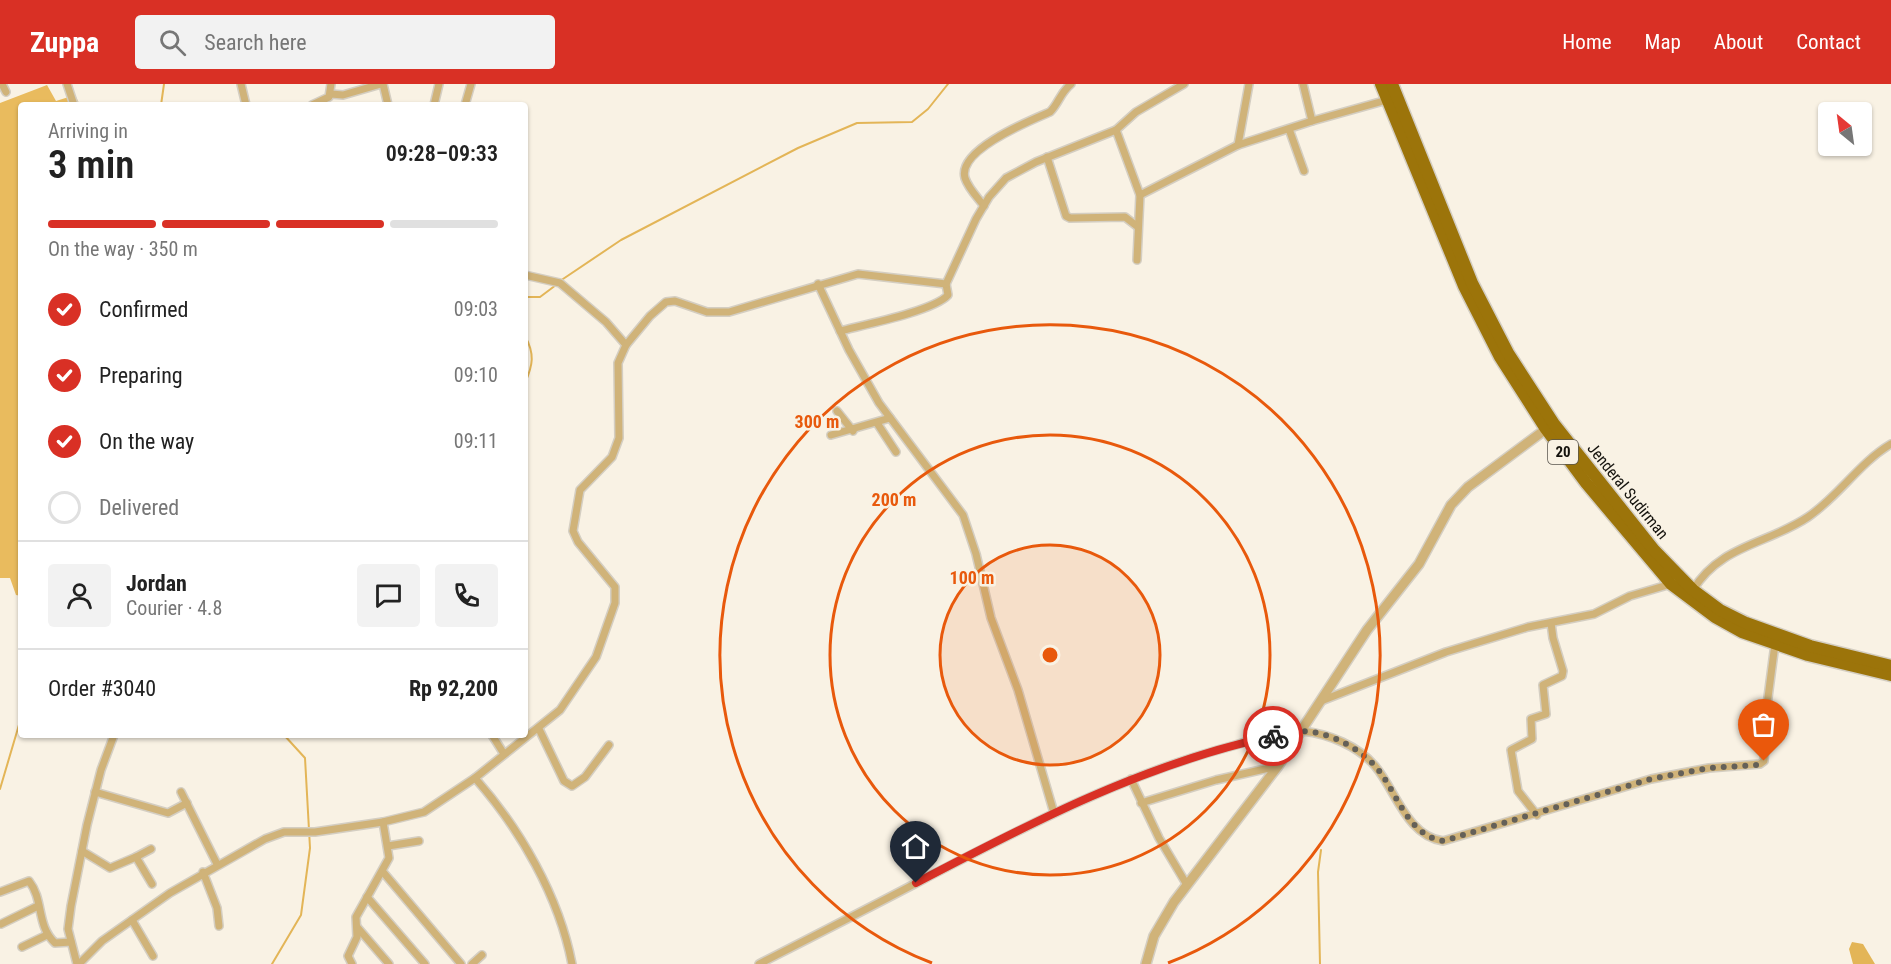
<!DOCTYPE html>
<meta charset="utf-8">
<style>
body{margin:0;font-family:"Roboto Condensed",sans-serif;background:#f2f2f2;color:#222;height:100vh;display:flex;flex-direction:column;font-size:22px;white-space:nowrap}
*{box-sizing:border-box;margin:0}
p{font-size:20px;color:#767676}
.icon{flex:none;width:33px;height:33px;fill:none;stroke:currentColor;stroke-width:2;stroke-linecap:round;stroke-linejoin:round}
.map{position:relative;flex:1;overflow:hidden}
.drawer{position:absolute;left:18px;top:18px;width:510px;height:636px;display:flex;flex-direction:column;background:#fff;border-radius:6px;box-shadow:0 2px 4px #0004}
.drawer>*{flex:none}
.needle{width:39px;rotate:331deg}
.controls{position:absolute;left:1818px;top:18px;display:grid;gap:12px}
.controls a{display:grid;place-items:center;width:54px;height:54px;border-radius:6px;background:#fff;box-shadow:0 2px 4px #0004;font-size:30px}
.pin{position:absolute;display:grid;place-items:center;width:51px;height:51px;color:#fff;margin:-62px -26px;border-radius:50% 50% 50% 0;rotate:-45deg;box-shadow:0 0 6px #0007}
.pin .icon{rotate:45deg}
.courier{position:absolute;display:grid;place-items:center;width:60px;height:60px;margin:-30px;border:4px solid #d93025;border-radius:50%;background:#fff;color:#222;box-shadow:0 2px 8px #0007}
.head em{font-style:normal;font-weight:600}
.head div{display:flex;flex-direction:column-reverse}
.head{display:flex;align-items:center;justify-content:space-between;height:102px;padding:0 30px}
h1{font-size:39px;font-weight:600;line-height:45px}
.bar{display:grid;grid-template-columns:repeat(4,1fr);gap:9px 6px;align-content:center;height:72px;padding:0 30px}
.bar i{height:8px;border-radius:4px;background:#e0e0e0}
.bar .active{background:#d93025}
.bar p{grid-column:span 4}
.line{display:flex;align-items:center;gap:15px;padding:0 30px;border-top:2px solid #e0e0e0}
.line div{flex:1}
.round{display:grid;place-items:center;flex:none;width:63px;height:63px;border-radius:6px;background:#f2f2f2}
ol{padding:0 30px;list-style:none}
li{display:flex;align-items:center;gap:18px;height:66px}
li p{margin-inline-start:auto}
li .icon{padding:6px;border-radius:50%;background:#d93025;color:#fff;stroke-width:4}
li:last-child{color:#767676}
li i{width:33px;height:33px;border:3px solid #e0e0e0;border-radius:50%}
header{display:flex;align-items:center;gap:36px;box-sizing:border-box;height:84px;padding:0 30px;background:#d93025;color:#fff}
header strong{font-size:28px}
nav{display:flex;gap:33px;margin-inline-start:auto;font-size:21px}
.search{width:420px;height:54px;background:#f2f2f2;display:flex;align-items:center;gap:15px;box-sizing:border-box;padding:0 21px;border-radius:6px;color:#767676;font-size:22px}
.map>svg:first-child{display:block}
.forest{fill:#e9bb5e}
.water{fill:#e3b557}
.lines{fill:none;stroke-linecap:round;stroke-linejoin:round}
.stream{stroke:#e3b557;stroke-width:2}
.minor-casing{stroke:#d4cec2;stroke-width:10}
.tertiary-casing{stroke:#d4cec2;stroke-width:12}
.trunk-casing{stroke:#d4cec2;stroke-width:15}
.minor{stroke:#d0b379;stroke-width:7}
.tertiary{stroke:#d0b379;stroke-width:9}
.trunk{stroke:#9c740a;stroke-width:12}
.done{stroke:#646058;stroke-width:6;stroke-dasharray:0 10.8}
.route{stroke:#d93025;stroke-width:8}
.ring{fill:none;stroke:#e8590c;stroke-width:3}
.labels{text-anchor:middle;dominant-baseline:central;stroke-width:5;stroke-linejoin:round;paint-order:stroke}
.shield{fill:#f9f2e4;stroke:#59554e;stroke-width:1.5}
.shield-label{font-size:15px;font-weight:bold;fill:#14120d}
.street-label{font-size:16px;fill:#14120d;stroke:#f9f2e4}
.centre{fill:#e8590c;stroke:#f9f2e4;stroke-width:3}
.ring-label{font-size:18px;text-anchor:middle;font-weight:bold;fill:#e8590c;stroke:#f9f2e4;stroke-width:5;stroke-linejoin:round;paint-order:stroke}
</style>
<header>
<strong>Zuppa</strong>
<div class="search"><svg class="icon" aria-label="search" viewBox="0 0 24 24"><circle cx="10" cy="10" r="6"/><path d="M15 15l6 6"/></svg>Search here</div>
<nav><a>Home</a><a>Map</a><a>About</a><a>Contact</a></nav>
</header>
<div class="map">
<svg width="1891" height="880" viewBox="0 0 1891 880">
<rect width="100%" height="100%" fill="#f9f2e4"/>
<!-- forest -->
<polygon class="forest" points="47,1 56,17 75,11 80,21 21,21 21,512 16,511 10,494 0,494 0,19"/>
<!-- water -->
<polygon class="water" points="1852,858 1863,860 1875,880 1853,880 1849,865"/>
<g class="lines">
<!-- stream -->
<g class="stream">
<polyline points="161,21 164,0"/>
<polyline points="560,197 621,156 798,64 857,39 912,38 928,25 948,0"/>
<polyline points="525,216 527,213 540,213 556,201"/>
<path d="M525,252C535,270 533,281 525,299"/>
<polyline points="0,705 21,634"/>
<polyline points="272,880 301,831 310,764 305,674 284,651"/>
<polyline points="1320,880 1318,788 1321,766"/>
</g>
<!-- minor casing -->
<g class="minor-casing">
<g id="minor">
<polyline points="2,0 6,8"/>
<polyline points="67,0 74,21"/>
<polyline points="241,0 246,21"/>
<polyline points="383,0 388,21"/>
<polyline points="331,10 343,11 381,0"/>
<polyline points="312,21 329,13 331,0"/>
<polyline points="434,21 439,0"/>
<polyline points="465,21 471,0"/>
<polyline points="1312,37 1387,16"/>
<polyline points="1289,45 1304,87"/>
<polyline points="1116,46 1140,111 1137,176"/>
<polyline points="1238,61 1249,0"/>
<polyline points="1047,73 1066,132 1070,134 1125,133 1138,143"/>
<polyline points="1140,111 1238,61 1312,37 1303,0"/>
<path d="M984,122C978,114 968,104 965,94C957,66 1029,37 1050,28C1059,19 1060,9 1071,0"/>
<polyline points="525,191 560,199 606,238 626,261"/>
<polyline points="818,200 849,266 879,319 963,431 976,470 991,534 1018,606 1054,729"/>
<path d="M840,247C863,241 934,227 948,211L946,200"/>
<polyline points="837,327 853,347"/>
<polyline points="877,339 896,368"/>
<polyline points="831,351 890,334"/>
<path d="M1693,506C1720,461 1768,460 1808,433C1839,412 1859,379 1891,360"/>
<polyline points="1321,617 1446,568 1528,543 1594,530 1630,512 1671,500"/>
<polyline points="539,645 564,697 572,702 585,693 609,661"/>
<polyline points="492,651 504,670"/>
<path d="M475,694C520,745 559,812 572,880"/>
<polyline points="1131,695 1159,754 1187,801"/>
<polyline points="95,708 168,729 187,719"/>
<polyline points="181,708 217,780"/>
<polyline points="1141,719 1216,696 1278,682"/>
<polyline points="1537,731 1518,707 1511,666 1532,655 1531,635 1546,630 1543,601 1562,592 1563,587 1553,554 1551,539"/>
<polyline points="388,762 419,757"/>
<polyline points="82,767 110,784 136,773 152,800"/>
<polyline points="136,773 151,765"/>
<polyline points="203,788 217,824 219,842"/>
<polyline points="383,788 461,880"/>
<path d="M0,808L29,797C44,816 36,841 55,859L71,858"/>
<polyline points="367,813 425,880"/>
<polyline points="132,836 153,872"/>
<polyline points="1,840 38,822"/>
<polyline points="357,843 389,880"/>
<polyline points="22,863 47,851"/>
<polyline points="77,880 68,845 71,822 87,741 101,686 114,651"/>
<polyline points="79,880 102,857 170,809 265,755 284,748 315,748 383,738 424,728 475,694 560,626 596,573 615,519 615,503 578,458 573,447 580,406 612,373 619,354 618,279 626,261 650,232 666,218 675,217 707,228 729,228 858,190 946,200 976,135 989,113 1006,94 1036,78 1116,46 1136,28 1184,0"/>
<polyline points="352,880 348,872 357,853 356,833 389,774 383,738"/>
<polyline points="472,880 482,871"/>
<path d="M759,880C814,852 869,824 924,795C1024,743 1123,691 1232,662C1253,656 1282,644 1303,647C1329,650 1358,662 1375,682C1396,707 1407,752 1443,757L1651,695L1709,684L1760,680L1764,677L1767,621L1775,560"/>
</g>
</g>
<!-- tertiary casing -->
<g class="tertiary-casing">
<polyline id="tertiary" points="1146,880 1154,852 1174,818 1278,682 1367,546 1419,480 1451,421 1468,403 1546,345"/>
</g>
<!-- trunk casing -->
<g class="trunk-casing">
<g id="trunk">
<polyline points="1381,0 1464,202 1500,273 1546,345 1586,399 1671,500 1715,533 1742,548 1808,571 1891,591"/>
<polyline points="1392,0 1472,199 1508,269 1554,340 1654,466 1693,506 1720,526 1746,539 1810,562 1891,582"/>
</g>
</g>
<!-- minor -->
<use href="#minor" class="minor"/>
<!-- tertiary -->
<use href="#tertiary" class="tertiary"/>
<!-- trunk -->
<use href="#trunk" class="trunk"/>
</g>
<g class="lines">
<!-- done -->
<path class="done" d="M1273,652C1282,650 1292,647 1300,647C1331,647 1366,667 1383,692C1399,716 1411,752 1443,757L1651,695L1709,684L1758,681L1764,677"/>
<!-- route -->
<path class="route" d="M916,799C1032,738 1144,680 1273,652"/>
</g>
<!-- distance rings -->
<circle cx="1050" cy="571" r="110" fill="#e8590c" fill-opacity=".12"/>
<g class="ring">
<circle cx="1050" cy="571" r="110"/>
<circle cx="1050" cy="571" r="220"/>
<path d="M932 879A330 330 0 1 1 1168 879"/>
</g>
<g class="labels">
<!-- shield labels -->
<rect class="shield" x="1548" y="356" width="30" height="24" rx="4.5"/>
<g class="shield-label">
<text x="1563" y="368">20</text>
</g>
<!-- street labels -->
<g class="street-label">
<text transform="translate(1628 407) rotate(51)">Jenderal Sudirman</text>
</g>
</g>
<circle cx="1050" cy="571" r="9" class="centre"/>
<g class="ring-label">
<text x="817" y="344">300 m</text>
<text x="894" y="422">200 m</text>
<text x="972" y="500">100 m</text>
</g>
</svg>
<div class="controls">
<a><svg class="needle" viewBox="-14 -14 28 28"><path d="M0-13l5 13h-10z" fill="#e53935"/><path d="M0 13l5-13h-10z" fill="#767676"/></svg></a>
</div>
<div class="pin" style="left:1764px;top:677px;background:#ea580c"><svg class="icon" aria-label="bag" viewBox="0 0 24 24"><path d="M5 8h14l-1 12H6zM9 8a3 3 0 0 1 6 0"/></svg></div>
<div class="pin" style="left:916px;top:799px;background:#1f2937"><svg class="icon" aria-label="home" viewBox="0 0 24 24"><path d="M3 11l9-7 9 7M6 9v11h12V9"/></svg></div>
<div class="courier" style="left:1273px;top:652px"><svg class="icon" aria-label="bike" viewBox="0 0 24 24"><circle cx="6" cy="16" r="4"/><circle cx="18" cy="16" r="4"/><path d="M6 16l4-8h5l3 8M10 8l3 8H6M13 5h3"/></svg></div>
<section class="drawer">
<div class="head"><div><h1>3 min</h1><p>Arriving in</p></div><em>09:28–09:33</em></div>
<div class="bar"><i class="active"></i><i class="active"></i><i class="active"></i><i></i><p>On the way · 350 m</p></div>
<ol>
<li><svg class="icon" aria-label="check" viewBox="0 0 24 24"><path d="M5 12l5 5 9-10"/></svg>Confirmed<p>09:03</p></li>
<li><svg class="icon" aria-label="check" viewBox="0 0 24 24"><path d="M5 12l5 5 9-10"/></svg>Preparing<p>09:10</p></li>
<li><svg class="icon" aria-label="check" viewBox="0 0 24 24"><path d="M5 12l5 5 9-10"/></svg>On the way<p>09:11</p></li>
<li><i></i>Delivered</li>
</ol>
<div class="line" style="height:108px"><a class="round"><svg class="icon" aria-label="person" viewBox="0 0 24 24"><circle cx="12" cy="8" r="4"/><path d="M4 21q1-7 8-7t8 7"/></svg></a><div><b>Jordan</b><p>Courier · 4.8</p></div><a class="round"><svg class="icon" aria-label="chat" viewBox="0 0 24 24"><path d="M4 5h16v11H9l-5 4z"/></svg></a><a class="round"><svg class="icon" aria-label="phone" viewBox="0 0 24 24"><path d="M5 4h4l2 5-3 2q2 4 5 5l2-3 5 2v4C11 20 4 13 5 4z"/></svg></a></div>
<div class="line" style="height:78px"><div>Order #3040</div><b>Rp 92,200</b></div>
</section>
</div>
